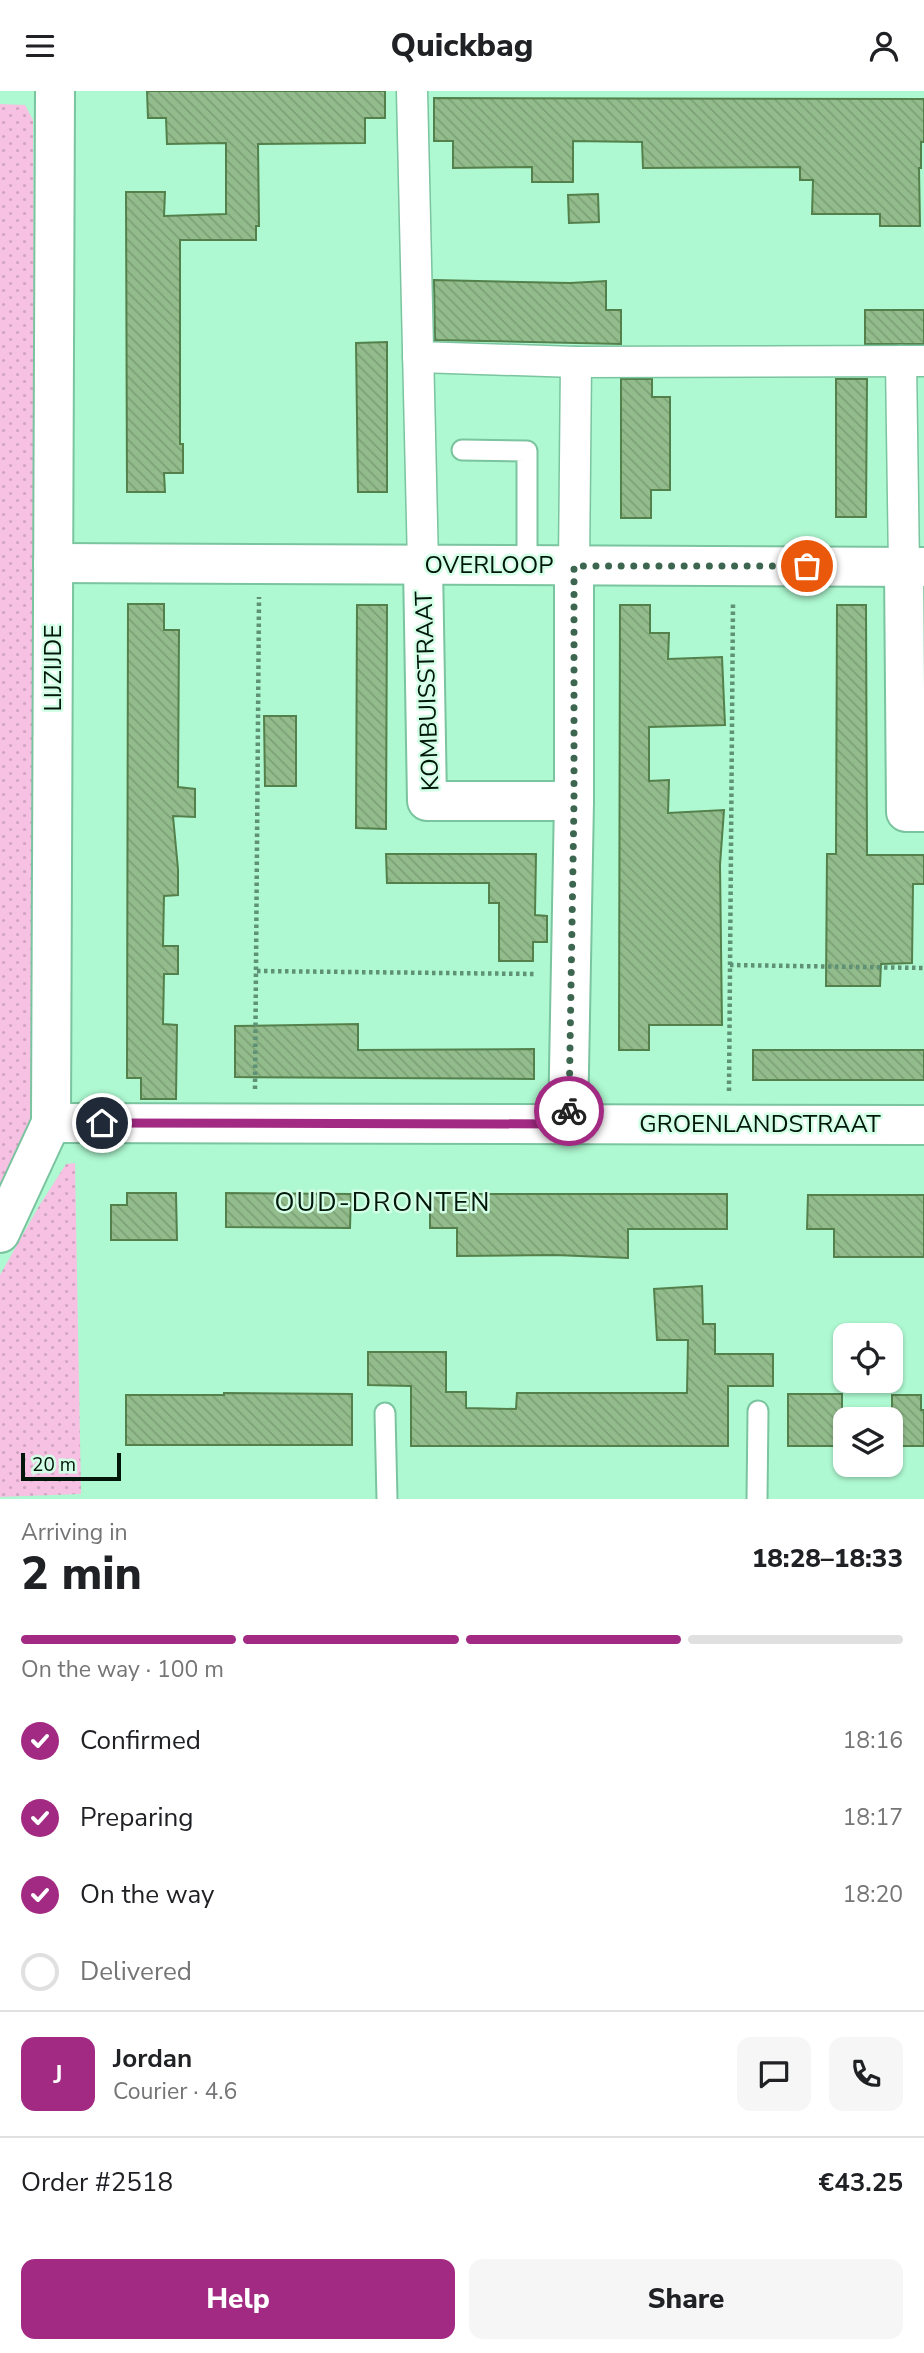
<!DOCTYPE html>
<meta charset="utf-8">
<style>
body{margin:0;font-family:"Nunito Sans",sans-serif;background:#f6f6f6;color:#202124;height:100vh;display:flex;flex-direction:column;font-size:26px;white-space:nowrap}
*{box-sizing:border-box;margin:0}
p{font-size:23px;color:#757577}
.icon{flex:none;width:38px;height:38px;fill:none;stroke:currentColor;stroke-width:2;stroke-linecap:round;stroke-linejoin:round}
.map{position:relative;height:1408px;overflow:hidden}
.drawer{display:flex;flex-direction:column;background:#fff;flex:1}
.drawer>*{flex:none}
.buttons{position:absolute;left:833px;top:1232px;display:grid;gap:14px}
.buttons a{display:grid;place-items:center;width:70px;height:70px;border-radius:14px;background:#fff;box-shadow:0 2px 5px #0004;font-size:35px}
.scale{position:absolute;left:21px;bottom:18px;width:100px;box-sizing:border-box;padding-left:7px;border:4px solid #00170a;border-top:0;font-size:19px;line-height:24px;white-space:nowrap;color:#00170a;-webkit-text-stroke:5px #d3ffe6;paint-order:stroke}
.pin{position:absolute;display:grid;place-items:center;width:60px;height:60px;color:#fff;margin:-30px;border:4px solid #fff;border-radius:50%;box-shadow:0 2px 7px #0007}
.courier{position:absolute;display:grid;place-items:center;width:70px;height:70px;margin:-35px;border:5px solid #a22a82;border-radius:50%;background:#fff;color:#222;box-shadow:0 2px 9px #0007}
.overview em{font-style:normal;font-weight:800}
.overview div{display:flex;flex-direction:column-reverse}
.overview{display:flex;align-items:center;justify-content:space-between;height:119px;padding:0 21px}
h1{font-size:46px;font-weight:800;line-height:52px}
.bar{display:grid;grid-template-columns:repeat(4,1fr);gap:10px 7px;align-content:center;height:84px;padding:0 21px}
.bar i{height:9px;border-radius:5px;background:#e0e0e0}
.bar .selected{background:#a22a82}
.bar p{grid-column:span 4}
.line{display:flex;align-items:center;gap:18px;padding:0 21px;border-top:2px solid #e0e0e0}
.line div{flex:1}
.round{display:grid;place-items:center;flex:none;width:74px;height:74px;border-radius:14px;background:#f6f6f6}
ol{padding:0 21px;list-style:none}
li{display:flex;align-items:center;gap:21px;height:77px}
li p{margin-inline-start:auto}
li .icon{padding:7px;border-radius:50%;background:#a22a82;color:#fff;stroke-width:4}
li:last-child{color:#757577}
li i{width:38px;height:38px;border:4px solid #e0e0e0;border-radius:50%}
.primary-button{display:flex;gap:14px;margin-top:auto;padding:14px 21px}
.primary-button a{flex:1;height:80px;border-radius:14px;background:#a22a82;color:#fff;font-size:28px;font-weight:800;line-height:80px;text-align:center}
.primary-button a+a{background:#f6f6f6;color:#202124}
header{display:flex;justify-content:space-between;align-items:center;height:91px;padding:0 21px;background:#fff;font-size:32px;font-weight:800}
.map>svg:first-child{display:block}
.grass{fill:url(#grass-dots)}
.building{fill:url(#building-back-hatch);stroke:#54804c;stroke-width:2}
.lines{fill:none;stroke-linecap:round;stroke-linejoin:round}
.service-casing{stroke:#7ac49f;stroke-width:23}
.pedestrian-casing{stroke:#7ac49f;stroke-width:33}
.minor-casing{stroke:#7ac49f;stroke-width:42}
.path{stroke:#5e9175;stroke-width:4.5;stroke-dasharray:3.5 3.5;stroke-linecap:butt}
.service{stroke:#fff;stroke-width:19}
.pedestrian{stroke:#fff;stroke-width:30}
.minor{stroke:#fff;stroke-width:38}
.done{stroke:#3d6650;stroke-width:7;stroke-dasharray:0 12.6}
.route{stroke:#a22a82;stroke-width:9}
.labels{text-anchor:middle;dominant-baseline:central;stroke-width:5;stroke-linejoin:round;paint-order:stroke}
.street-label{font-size:24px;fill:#00170a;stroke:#d3ffe6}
.neighbourhood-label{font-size:26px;letter-spacing:2px;fill:#00170a;stroke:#d3ffe6}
</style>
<header><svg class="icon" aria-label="menu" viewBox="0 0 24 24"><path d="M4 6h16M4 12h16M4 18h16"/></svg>Quickbag<svg class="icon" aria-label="person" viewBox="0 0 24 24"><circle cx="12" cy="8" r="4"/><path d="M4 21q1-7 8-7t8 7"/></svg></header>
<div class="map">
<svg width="924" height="1408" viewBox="0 0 924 1408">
<defs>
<pattern id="grass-dots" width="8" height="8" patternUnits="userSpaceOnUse" patternTransform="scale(1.75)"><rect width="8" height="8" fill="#f6c1e2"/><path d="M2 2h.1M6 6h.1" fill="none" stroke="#d1a5c1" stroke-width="1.8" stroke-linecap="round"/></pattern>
<pattern id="building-back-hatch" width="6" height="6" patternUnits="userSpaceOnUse" patternTransform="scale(1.75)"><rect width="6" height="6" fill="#92bc8b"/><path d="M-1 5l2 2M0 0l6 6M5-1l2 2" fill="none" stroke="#7ca177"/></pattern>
</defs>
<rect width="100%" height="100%" fill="#aef9d1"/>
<!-- grass -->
<g class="grass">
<polygon points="0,13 25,14 33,29 38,1038 0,1097"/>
<polygon points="75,1072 81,1403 0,1406 0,1184 39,1115 66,1073"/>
</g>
<!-- building -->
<g class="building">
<polygon points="147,0 385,0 385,27 365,27 365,52 258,53 259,135 256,135 256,149 180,149 180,353 183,353 183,382 164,382 165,401 127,401 126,101 165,101 164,125 226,123 226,52 167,53 166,27 148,27"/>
<polygon points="434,7 924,8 924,51 921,51 921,77 919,77 920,135 880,135 880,123 812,123 813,89 800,89 800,76 643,77 642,51 573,50 573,91 532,91 532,76 453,77 453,50 434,50"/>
<polygon points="598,103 599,131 569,132 568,104"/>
<polygon points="434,189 570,192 606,190 606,219 621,219 621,253 435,249"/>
<rect x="865" y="219" width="59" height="34"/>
<polygon points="387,251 387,401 358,401 356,252"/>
<polygon points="621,288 652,288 652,306 670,306 670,399 651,399 651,427 621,427"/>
<polygon points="836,288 867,288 866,426 836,426"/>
<polygon points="128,513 164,513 164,539 179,539 178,696 195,698 195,726 173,725 178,778 178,804 164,805 163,855 178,855 178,883 164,883 163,933 177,934 176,1008 141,1008 141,987 127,987"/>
<polygon points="357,514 387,514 386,738 356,737"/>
<polygon points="620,514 650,514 650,542 669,542 668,568 722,566 725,634 649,636 649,690 669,689 668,722 724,719 720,774 722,934 649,934 649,959 619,959"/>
<polygon points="837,514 866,514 867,764 924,764 924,793 913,793 912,872 881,873 880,895 826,895 827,763 836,763"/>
<polygon points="264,625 296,625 296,695 265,695"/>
<polygon points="386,763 536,763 535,824 547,825 547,851 533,851 533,870 499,870 499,812 489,812 489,792 387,792"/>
<polygon points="358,933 358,959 534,958 534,988 235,986 235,935"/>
<rect x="753" y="959" width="171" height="30"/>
<polygon points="127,1102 176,1102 177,1149 111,1149 111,1114 127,1114"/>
<polygon points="226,1102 351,1103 350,1137 226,1136"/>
<polygon points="430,1103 727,1103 727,1138 628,1138 628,1167 555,1164 457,1165 457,1137 430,1137"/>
<polygon points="808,1104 924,1104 924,1166 834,1166 834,1138 807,1138"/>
<polygon points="702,1195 703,1233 715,1233 715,1263 773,1263 773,1295 728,1295 728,1355 411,1355 411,1295 368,1294 368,1261 446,1261 446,1301 466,1301 466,1317 516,1318 517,1302 687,1302 688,1249 657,1249 654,1198"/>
<polygon points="224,1302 352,1303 352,1354 126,1354 126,1304 224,1304"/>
<polygon points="788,1303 842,1303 842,1320 892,1319 892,1304 921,1304 921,1319 924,1319 924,1355 891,1355 891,1328 845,1328 845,1355 788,1355"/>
</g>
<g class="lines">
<!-- service casing -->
<g class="service-casing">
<g id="service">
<polyline points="462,359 527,360 527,474"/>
<polyline points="385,1322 387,1408"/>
<polyline points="757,1408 758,1320"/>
</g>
</g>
<!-- pedestrian casing -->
<g class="pedestrian-casing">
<g id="pedestrian">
<polyline points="412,0 423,474"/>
<polyline points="418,266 576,271 924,270"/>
<polyline points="901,270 904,476"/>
<polyline points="574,475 576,271"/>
</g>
</g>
<!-- minor casing -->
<g class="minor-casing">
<g id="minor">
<polyline points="53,472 924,476"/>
<polyline points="423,474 427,710 574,710"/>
<polyline points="904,476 906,721 924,721"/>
<polyline points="51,1032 924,1034"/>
<polyline points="568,1033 574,710 574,475"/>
<polyline points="0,1142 51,1032 55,0"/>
</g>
</g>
<!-- path -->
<g class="path">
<polyline points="730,874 924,877"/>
<polyline points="257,880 535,883"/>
<polyline points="255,998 259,506"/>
<polyline points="729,1000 733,511"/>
</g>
<!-- service -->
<use href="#service" class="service"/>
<!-- pedestrian -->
<use href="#pedestrian" class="pedestrian"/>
<!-- minor -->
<use href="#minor" class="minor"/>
</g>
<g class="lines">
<!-- done -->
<polyline class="done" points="569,1020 574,710 574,475 807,475"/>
<!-- route -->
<polyline class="route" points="102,1032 568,1033 569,1020"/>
</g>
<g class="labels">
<!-- street labels -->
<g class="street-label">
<text x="489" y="474">OVERLOOP</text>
<text transform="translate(53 577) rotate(-90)">LIJZIJDE</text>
<text transform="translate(427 600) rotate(-92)">KOMBUISSTRAAT</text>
<text x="760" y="1033">GROENLANDSTRAAT</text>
</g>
<!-- neighbourhood labels -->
<g class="neighbourhood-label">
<text x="383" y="1111">OUD-DRONTEN</text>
</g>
</g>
</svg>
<div class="buttons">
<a><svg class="icon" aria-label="locate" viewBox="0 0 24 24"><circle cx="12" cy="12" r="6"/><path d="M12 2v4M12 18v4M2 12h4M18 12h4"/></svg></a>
<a><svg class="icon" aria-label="layers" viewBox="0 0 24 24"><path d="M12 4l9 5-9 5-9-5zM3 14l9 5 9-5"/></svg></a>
</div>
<div class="scale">20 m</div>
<div class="pin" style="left:807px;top:475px;background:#ea580c"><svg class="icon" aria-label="bag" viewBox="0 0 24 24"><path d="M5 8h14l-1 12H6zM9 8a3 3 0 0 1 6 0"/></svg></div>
<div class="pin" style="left:102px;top:1032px;background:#1f2937"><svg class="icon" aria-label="home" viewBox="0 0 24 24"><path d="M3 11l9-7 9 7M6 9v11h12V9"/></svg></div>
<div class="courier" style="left:569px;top:1020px"><svg class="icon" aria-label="bike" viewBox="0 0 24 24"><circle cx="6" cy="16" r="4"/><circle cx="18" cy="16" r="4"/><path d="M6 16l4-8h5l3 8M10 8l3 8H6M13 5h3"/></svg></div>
</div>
<section class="drawer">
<div class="overview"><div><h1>2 min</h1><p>Arriving in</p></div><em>18:28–18:33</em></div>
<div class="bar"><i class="selected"></i><i class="selected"></i><i class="selected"></i><i></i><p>On the way · 100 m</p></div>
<ol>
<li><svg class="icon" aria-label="check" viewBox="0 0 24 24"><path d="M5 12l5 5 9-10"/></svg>Confirmed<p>18:16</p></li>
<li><svg class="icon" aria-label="check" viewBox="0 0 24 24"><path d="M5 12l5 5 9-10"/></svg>Preparing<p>18:17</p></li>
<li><svg class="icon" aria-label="check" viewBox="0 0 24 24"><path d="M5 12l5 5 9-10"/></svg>On the way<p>18:20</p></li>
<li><i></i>Delivered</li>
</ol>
<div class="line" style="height:126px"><b class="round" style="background:#a22a82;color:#fff">J</b><div><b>Jordan</b><p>Courier · 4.6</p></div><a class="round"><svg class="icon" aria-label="chat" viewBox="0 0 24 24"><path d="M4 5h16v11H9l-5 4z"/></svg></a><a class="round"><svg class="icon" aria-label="phone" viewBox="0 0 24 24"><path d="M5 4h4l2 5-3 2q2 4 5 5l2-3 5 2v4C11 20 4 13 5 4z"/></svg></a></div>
<div class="line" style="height:91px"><div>Order #2518</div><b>€43.25</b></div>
<div class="primary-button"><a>Help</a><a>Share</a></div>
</section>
